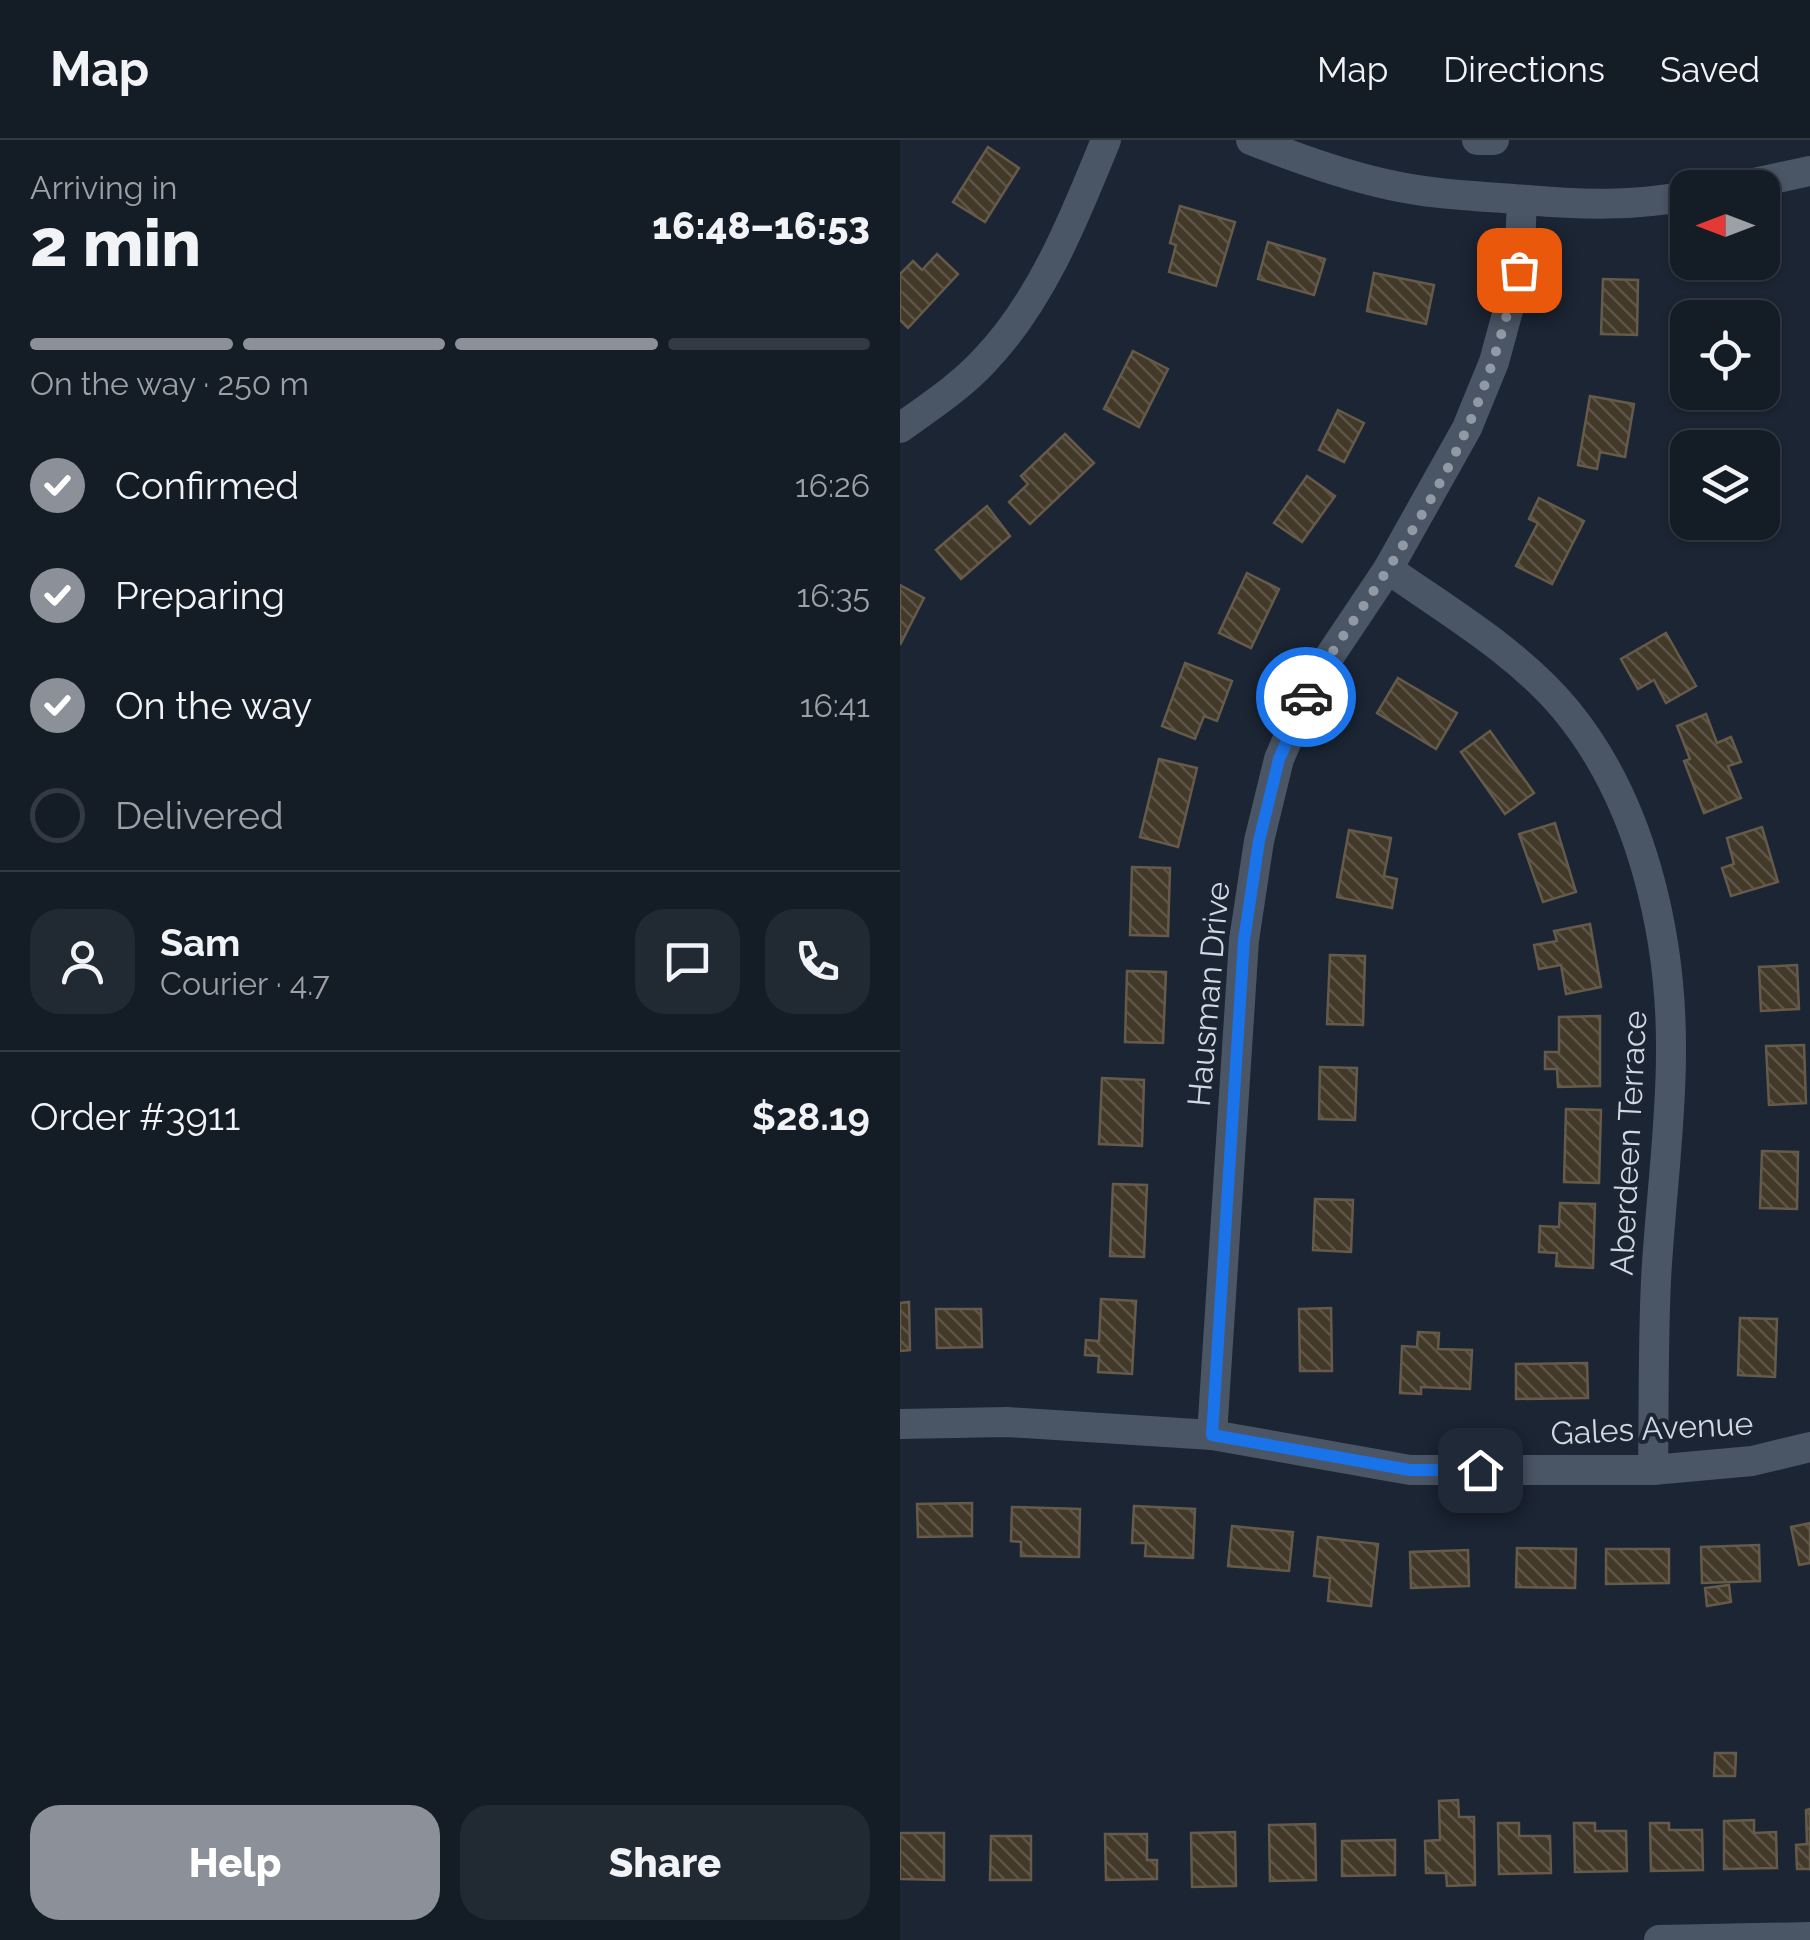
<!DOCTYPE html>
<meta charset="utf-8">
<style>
body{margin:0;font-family:Raleway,sans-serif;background:#212932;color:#f1f3f6;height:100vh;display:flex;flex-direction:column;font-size:38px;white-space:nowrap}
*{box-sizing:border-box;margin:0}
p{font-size:32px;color:#9da1a7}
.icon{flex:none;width:55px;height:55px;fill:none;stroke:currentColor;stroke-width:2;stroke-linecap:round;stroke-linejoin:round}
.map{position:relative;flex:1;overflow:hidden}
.side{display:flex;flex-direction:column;background:#141c26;width:900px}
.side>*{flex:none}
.needle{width:65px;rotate:270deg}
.fabs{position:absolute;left:770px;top:30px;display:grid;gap:20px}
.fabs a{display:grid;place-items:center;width:110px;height:110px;border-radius:20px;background:#141c26;box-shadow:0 2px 8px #0004,0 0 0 2px #333a43;font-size:50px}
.pin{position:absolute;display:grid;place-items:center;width:85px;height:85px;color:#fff;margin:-42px;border-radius:20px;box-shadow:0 5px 15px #0006}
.courier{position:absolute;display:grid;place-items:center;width:100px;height:100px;margin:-50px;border:8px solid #1a73e8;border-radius:50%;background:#fff;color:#222;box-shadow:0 2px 12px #0007}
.overview em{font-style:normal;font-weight:800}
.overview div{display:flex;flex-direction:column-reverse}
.overview{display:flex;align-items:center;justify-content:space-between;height:170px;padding:0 30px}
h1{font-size:65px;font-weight:800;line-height:75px}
.bar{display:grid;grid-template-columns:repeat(4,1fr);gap:15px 10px;align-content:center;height:120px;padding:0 30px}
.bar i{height:12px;border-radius:8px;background:#333a43}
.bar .current{background:#8c9099}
.bar p{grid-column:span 4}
.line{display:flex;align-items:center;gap:25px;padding:0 30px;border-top:2px solid #333a43}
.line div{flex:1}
.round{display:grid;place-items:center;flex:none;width:105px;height:105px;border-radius:30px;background:#212932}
ol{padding:0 30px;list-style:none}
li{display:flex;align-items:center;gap:30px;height:110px}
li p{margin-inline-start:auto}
li .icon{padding:10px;border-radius:50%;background:#8c9099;color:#fff;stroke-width:4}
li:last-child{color:#9da1a7}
li i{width:55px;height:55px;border:5px solid #333a43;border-radius:50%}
.button{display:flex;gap:20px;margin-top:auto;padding:20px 30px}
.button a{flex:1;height:115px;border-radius:30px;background:#8c9099;color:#fff;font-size:40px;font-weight:800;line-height:115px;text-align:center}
.button a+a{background:#212932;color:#f1f3f6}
header{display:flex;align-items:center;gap:60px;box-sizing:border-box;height:140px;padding:0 50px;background:#141c26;border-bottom:2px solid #333a43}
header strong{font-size:48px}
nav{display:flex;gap:55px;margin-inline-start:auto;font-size:35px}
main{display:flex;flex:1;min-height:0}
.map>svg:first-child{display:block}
.building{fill:url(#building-back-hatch);stroke:#665b4a;stroke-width:2.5}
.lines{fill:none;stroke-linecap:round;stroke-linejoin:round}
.minor{stroke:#4a5565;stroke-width:30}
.done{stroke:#9199a4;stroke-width:10;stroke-dasharray:0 18}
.route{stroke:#1a73e8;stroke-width:12}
.labels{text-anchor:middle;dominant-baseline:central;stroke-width:8;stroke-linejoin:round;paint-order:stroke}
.street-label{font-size:32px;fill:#d1d8e1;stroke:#1b2533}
</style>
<header>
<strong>Map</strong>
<nav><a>Map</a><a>Directions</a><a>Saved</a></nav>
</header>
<main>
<section class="side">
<div class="overview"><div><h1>2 min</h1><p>Arriving in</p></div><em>16:48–16:53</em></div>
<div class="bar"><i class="current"></i><i class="current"></i><i class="current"></i><i></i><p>On the way · 250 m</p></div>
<ol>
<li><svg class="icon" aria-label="check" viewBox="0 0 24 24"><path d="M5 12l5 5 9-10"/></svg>Confirmed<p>16:26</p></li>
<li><svg class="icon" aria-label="check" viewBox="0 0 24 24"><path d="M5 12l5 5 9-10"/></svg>Preparing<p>16:35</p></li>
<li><svg class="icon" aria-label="check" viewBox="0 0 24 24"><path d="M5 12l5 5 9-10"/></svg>On the way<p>16:41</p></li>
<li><i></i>Delivered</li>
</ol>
<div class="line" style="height:180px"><a class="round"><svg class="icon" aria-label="person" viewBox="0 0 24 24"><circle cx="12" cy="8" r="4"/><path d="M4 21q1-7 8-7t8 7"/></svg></a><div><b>Sam</b><p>Courier · 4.7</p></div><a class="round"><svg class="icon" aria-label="chat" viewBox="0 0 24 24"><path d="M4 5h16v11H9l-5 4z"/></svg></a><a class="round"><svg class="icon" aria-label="phone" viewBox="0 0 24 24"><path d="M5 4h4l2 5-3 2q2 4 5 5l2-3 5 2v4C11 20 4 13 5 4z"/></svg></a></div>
<div class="line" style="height:130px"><div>Order #3911</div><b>$28.19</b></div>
<div class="button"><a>Help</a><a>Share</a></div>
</section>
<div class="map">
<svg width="910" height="1800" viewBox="0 0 910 1800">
<defs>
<pattern id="building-back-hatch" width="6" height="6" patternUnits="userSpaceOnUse" patternTransform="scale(2.5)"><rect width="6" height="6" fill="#433929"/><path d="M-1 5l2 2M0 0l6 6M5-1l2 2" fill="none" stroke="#5d5548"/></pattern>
</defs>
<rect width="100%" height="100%" fill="#1b2533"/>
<!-- building -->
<g class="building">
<polygon points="88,7 119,28 85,82 53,62"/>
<polygon points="280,66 335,82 316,146 269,132 276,105 270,103"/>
<polygon points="368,102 425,119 414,155 358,139"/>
<polygon points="37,114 58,134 8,188 0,180 0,134 13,121 22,130"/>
<polygon points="474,133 534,145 526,184 467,171"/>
<polygon points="703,139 738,140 737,195 701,194"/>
<polygon points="233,211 268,229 239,287 204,269"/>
<polygon points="690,256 734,264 725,317 700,312 697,329 678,325"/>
<polygon points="438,270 464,283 444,322 419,310"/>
<polygon points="165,294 194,323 130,384 109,362 128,344 121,336"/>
<polygon points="407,336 435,356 402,402 374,383"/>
<polygon points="639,358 684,381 652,444 616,426 638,383 629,379"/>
<polygon points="87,366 110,396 61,439 36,410"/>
<polygon points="347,433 379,449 351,508 319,493"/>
<polygon points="0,445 24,458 0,505"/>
<polygon points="766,493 796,546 766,563 754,540 738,549 721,519"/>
<polygon points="285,523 332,541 317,581 304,576 295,599 262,586"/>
<polygon points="498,538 557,573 536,609 477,573"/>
<polygon points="806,574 817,603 831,597 841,622 828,626 841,658 804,673 784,621 790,619 777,586"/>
<polygon points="590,591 634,653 605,674 561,612"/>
<polygon points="259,619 297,628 278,707 240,697"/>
<polygon points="655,683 676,752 643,762 619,694"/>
<polygon points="862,687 878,742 831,756 822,728 834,724 827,698"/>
<polygon points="449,690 491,698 484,736 497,739 492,768 437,757"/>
<polygon points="232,727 270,728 268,796 230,795"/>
<polygon points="690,784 701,847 666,854 661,825 639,829 634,805 657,801 654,791"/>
<polygon points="430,815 465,816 463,885 427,884"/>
<polygon points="897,825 899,869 861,871 859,827"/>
<polygon points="227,831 266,832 263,903 225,902"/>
<polygon points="700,876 700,946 658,947 657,929 645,929 645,912 659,912 659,877"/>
<polygon points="904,905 906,963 869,965 866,906"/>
<polygon points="420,927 457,928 455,980 419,979"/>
<polygon points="202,938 244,940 242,1006 199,1004"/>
<polygon points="666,969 701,970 699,1043 664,1042"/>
<polygon points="862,1011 898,1012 897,1069 860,1068"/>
<polygon points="213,1044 247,1045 244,1117 210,1116"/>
<polygon points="415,1059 453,1060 451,1112 413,1110"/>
<polygon points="660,1063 695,1064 693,1128 656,1126 657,1113 639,1112 640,1086 659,1087"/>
<polygon points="201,1159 236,1161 232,1234 198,1232 199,1216 185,1215 186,1200 199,1201"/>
<polygon points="9,1162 10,1210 0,1211 0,1163"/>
<polygon points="431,1168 432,1231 400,1231 399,1169"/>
<polygon points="36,1169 81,1169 82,1207 37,1208"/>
<polygon points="840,1178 877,1179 875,1237 838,1235"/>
<polygon points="518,1192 539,1193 538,1209 572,1210 570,1249 521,1247 521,1254 500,1253 502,1206 517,1207"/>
<polygon points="687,1223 688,1258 616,1259 616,1224"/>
<polygon points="72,1363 72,1396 18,1397 17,1364"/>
<polygon points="234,1366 295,1369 293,1418 245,1416 246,1403 232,1403"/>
<polygon points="112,1367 180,1369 179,1417 121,1416 121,1402 111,1401"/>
<polygon points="910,1383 910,1423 899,1425 891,1387"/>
<polygon points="332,1386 393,1392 389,1431 328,1426"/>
<polygon points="418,1397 478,1404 471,1466 428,1461 430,1438 414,1436"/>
<polygon points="859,1405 860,1441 802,1443 801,1407"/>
<polygon points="617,1408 676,1409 675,1448 616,1447"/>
<polygon points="706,1409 769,1409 769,1443 706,1444"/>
<polygon points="568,1410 569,1446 511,1448 510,1412"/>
<polygon points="829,1445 831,1462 807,1466 805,1448"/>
<polygon points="815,1613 836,1613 835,1636 814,1636"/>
<polygon points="558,1660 559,1677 574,1677 575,1745 547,1746 546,1733 526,1733 525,1701 540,1700 539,1661"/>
<polygon points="910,1669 910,1729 897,1729 896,1705 907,1704 906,1670"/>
<polygon points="854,1680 854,1693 876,1692 877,1728 824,1729 824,1681"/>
<polygon points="598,1683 619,1683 619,1696 650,1696 651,1733 599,1734"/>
<polygon points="674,1683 695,1683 695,1691 726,1691 727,1731 675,1732"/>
<polygon points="750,1683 769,1683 769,1690 802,1690 803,1730 751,1731"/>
<polygon points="415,1684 416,1740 370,1741 369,1685"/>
<polygon points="335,1692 336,1746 292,1747 291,1693"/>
<polygon points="0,1693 44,1693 44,1740 0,1739"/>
<polygon points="205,1694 247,1694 247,1720 257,1720 257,1739 206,1740"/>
<polygon points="91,1696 131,1696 131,1740 90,1740"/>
<polygon points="495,1700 495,1735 442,1736 442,1701"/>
</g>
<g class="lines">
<!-- minor -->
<g class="minor">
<path d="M351,0C396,18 443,35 490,45C535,55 581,56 627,60C682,65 733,66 788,56"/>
<polyline points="577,0 594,0"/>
<polyline points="831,48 910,31"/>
<path d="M0,288C29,267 60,247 84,221C142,161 175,76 206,0"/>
<path d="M488,429C549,472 618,512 666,570C742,662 772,796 771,913C771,988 760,1064 756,1140C753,1203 754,1266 753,1330"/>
<polyline points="0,1284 107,1282 312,1295 510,1330 753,1330 852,1321 910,1307"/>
<polyline points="312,1295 344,800 359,701 379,619 413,541 488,429 567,288 594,222 619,130 622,60"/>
<polyline points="759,1800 910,1797"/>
</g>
</g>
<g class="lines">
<!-- done -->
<path class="done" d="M406,557L413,541C468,458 529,375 569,284C591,234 605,183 619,130"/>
<!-- route -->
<polyline class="route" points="406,557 379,619 359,701 344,800 312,1295 510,1330 580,1330"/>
</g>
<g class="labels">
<!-- street labels -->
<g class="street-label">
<text transform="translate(308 854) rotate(-85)">Hausman Drive</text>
<text transform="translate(728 1003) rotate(-87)">Aberdeen Terrace</text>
<text transform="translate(752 1288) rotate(-3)">Gales Avenue</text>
</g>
</g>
</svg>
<div class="fabs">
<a><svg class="needle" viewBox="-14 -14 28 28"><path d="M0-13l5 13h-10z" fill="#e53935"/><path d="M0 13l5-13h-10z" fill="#9da1a7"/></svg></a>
<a><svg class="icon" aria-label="locate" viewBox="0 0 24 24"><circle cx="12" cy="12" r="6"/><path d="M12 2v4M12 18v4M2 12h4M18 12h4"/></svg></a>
<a><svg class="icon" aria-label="layers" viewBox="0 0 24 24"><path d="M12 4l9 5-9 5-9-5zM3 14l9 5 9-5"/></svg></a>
</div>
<div class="pin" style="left:619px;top:130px;background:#ea580c"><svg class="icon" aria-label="bag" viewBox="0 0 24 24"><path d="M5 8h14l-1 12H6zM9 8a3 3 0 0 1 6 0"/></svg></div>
<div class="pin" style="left:580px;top:1330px;background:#1f2937"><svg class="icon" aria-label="home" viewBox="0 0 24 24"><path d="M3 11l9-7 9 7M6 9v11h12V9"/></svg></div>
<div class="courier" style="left:406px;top:557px"><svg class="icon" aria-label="car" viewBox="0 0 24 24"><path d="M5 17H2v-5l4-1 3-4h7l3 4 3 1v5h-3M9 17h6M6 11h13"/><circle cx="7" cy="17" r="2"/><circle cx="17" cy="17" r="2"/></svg></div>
</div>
</main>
